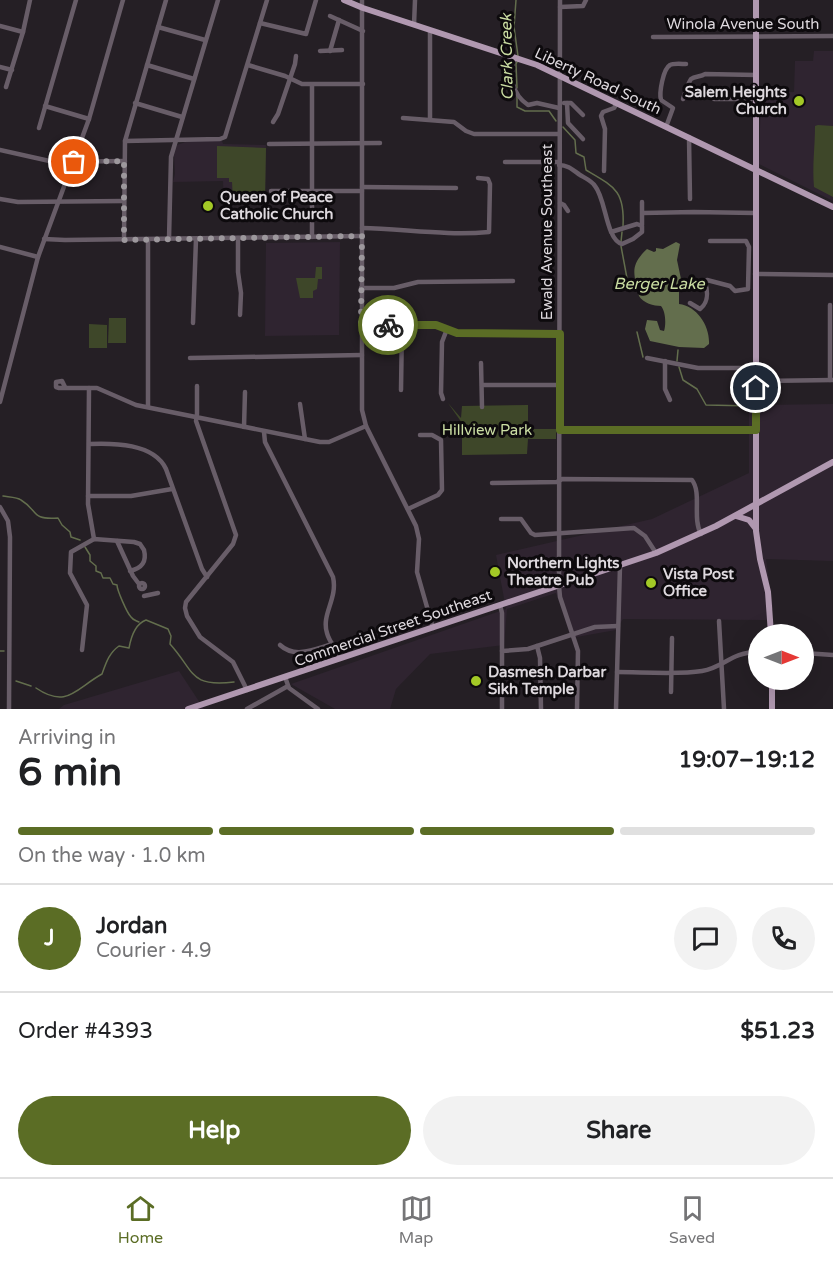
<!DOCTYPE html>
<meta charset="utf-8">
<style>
body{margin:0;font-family:"Varela Round",sans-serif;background:#f2f2f2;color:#202124;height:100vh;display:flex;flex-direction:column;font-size:22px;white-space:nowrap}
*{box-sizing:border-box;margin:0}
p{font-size:20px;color:#757577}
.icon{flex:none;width:33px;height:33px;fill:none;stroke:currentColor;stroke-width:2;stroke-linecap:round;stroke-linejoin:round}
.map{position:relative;height:709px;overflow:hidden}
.sheet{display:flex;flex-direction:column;background:#fff;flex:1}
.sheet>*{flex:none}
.needle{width:39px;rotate:90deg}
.buttons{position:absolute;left:748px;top:624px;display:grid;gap:12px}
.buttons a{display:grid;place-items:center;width:66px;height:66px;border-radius:50%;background:#fff;box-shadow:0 6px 24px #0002;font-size:30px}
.pin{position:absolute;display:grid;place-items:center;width:51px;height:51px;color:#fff;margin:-26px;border:3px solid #fff;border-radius:50%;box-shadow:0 2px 6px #0007}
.courier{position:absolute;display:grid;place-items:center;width:60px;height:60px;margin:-30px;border:4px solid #5b6d25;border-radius:50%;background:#fff;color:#222;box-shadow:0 2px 8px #0007}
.head em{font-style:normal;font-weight:700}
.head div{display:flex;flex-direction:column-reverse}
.head{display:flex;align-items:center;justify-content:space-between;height:102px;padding:0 18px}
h1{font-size:39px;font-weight:700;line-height:45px}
.bar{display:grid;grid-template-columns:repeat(4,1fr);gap:9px 6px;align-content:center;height:72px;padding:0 18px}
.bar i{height:8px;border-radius:4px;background:#e0e0e0}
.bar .current{background:#5b6d25}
.bar p{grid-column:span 4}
.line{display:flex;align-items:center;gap:15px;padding:0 18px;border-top:2px solid #e0e0e0}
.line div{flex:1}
.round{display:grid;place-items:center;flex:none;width:63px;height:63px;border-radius:32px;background:#f2f2f2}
.primary-button{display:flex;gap:12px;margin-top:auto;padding:12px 18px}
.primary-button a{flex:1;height:69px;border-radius:36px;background:#5b6d25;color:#fff;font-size:24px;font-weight:700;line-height:69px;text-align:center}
.primary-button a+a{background:#f2f2f2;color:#202124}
.dock{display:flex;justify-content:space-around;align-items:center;height:84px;border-top:2px solid #e0e0e0;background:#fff;font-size:16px;color:#757577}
.dock a{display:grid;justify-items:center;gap:3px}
.dock .current{color:#5b6d25}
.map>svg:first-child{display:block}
.built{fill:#2f2430}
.green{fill:#3e4729}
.water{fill:#636e4d}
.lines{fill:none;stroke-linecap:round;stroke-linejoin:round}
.stream{stroke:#636e4d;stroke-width:1.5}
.minor{stroke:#685d68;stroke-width:4.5}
.major{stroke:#b098b0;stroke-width:6}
.done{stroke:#9d989d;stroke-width:6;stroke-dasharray:0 10.8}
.route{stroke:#5b6d25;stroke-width:8}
.poi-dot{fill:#a3c926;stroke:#0d0a0d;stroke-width:2}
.labels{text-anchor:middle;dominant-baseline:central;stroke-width:6;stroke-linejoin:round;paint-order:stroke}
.street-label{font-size:15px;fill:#ded9de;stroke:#0d0a0d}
.poi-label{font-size:15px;font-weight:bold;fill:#ded9de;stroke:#0d0a0d;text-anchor:start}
.park-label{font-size:15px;fill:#ccdfa4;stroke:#0d0a0d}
.water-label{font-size:16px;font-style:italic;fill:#cadda2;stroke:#0d0a0d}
</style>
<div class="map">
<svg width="833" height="709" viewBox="0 0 833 709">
<rect width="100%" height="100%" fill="#251f25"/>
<!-- built -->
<g class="built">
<polygon points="814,51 833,51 833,201 759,164 761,93 794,92 795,61 813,61"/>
<polygon points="188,141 222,141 223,144 266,145 265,201 224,202 223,181 173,182 175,174 174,155 177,145"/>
<polygon points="340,242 339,335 265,336 266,243"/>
<polygon points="833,404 833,561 766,559 773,608 767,620 623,619 616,630 571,638 556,593 507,609 504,645 430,654 396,689 390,709 335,709 291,684 506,609 496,555 652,519 749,473 749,411 761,405"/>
<polygon points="179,671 204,709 59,709 64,705"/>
</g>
<!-- green -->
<g class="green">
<path d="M818,125L833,126V197L814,187C812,165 815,148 815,126Z"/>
<polygon points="217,146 266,148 265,201 233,201 232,182 229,182 229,178 217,178"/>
<polygon points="316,267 322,267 322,279 318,279 317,289 313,291 313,298 300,298 296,278 315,278"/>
<polygon points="109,318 126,318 126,343 108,343"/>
<polygon points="89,324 107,325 107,348 89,348"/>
<polygon points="448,403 461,418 462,406 528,405 528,429 556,429 556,439 528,439 527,454 462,455 462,423"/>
</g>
<!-- water -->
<path class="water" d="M676,242L680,244L677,260L681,279L685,284L679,287V304C697,306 710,326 709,344L704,348L679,347L650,341L645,329L647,320L657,321L660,330L664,331C666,325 666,312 661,306C654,306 643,303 639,296C634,274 629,266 647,249L654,252L656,251V248L663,249Z"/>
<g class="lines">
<!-- stream -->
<g class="stream">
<polyline points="516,0 514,27 518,56"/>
<polyline points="517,88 516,64 518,60"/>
<polyline points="517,96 517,107 525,111 549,111 556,121"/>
<path d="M563,127L575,140L576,153L584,157L586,170C615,187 625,191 623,227"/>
<polyline points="621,242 622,232"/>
<polyline points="621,246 629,289"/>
<polyline points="637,332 643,357"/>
<polyline points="677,361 678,350"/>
<polyline points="679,367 683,380 697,389 706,405 753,406"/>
<path d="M3,496C8,497 17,497 21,500C39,511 30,520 58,518L62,525L70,532L71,537L80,540"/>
<path d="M85,547L90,555V561L96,566V571L101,573L103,578H110L113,584L117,585C117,590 127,613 131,617C133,620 135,620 139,622"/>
<polyline points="0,651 4,651"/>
<polyline points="16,681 31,686"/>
<path d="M36,688C67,709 75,689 102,674C106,663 109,653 119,646L129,648C131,637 135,624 146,620L168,629L171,636L170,644C196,673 189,687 234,682"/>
</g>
<!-- minor -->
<g class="minor">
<polyline points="362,0 362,410 366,426 416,526 419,539 417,572 433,628"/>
<polyline points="560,0 559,586 560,597 578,651 577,709"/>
<polyline points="560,7 583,6 586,0"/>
<polyline points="330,16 363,31"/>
<polyline points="260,23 306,34 316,0"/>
<polyline points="414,25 415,0"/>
<polyline points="0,26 23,32"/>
<polyline points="158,27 205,40"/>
<polyline points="653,37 833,36"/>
<polyline points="320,51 342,50"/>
<polyline points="330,51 339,20"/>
<path d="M515,57C507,75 513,95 528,105L537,103L559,108"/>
<polyline points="147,65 194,79"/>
<polyline points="248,65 285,76 302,84 363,84"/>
<polyline points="0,67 12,70"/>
<polyline points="6,87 23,32 30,0"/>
<path d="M683,99C685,93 688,83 691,79C695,76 701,77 705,74L756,75"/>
<polyline points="714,99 756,99"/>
<polyline points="135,103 182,117"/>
<polyline points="564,103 571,103 583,115"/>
<polyline points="567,103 568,123 583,139"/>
<polyline points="45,106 89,119"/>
<polyline points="403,118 454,122 466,131 474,134 559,134"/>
<polyline points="430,119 430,31"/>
<polyline points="273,122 278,114 295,64 296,56"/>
<path d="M666,127L673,108L661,100C659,93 663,69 670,65C673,63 682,64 686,64"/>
<polyline points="39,128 76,0"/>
<polyline points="689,137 690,199"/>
<polyline points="125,141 220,139 225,137 267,0"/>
<polyline points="269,144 380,143"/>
<polyline points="0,150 54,162 125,161"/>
<polyline points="505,162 559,162"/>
<path d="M559,165C568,165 573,170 580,175C585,178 592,181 595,186C606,199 606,240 622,244L633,239L642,232V226L637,224L611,232"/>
<polyline points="604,171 605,129 601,116 603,112 614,108 617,103"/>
<polyline points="362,187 456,188"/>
<polyline points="271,191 362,191"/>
<polyline points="0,199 18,202 124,201"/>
<polyline points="560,203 564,205 568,211"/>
<polyline points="643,213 694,212 755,213"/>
<polyline points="642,225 642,202"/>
<path d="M362,228C405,229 446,236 489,232L490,184L488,179L478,178"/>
<polyline points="312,237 312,85"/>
<polyline points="238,238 238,272 241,293 240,315"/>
<polyline points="44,239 65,240 362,236"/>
<polyline points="169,239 171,157 218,0"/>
<polyline points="124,240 125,141 166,0"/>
<polyline points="0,247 38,257"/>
<polyline points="755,274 833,275"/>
<polyline points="361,288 394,288 418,282 513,281"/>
<path d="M690,303L700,309C709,302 708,292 705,282L707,280L730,286L735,291L748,289L749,247L746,241H710"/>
<polyline points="830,305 830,380"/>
<polyline points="193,323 196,239"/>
<polyline points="361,325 436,325 457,333 559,334"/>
<polyline points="190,358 362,355"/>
<polyline points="647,358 698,368 755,368"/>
<polyline points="665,361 665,389 670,400"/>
<polyline points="481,363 482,407"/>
<polyline points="755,381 833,380"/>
<polyline points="482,385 560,385"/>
<polyline points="197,386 197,414 196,421 236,535 233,544 186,602 185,608 187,616 200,637 233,662 247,690"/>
<polyline points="65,387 62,381 56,382 56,387 59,388 97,388 136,405 320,442 329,442 366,426"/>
<polyline points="89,388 88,504 94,539"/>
<polyline points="401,390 402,325"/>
<polyline points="443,399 441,393 442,342 447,329"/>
<polyline points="0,402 38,257 89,119 123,0"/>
<polyline points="300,404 305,439"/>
<polyline points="148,407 148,239"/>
<polyline points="244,427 245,392"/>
<polyline points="560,430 756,430"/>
<path d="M264,432L265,442L333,577C338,599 321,614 327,633C329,642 337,650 341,658"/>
<path d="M89,444C113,443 154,443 166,469L202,569L207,577"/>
<path d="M492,483L557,482L562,479L692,480C702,493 692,518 701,534"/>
<polyline points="88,496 131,496 172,489"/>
<polyline points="0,507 8,521 10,537 9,709"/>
<polyline points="408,509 438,495 442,490 441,440 432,435 420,435"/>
<polyline points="501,519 521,519 531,533 535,535 634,528 645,536 656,553"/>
<polyline points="117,541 133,576 139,584"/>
<circle cx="142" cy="586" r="3"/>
<polyline points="144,596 158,593"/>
<polyline points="500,605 502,613 502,709"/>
<polyline points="719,621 724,709"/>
<path d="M280,645C295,659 315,649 333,644"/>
<polyline points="537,646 540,658 541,709"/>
<path d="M82,650L87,605L70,573L71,552L94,539L134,542L140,544L144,550C147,562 142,568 130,571"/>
<polyline points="502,651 528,649 595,627 618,626"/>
<polyline points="804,653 833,655"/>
<path d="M617,672C641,672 679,675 702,671C725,667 730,652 759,652"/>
<polyline points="285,677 289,688 318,709"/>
<polyline points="671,692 672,638"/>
<polyline points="247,709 288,686"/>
<polyline points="616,709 620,566"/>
</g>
<!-- major -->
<g class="major">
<polyline points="344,0 363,8 537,65 833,207"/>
<polyline points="756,0 756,531 760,559 768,592 771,634"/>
<polyline points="736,516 749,520 756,529"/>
<polyline points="772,680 772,709"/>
<polyline points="188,709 656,553 716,526 833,462"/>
</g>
</g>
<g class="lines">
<!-- done -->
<polyline class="done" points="74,162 124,161 124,240 362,236 361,325 388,325"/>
<!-- route -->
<polyline class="route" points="388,325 436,325 457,333 560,334 560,430 756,430 756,388"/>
</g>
<!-- markers -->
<g class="poi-dot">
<circle cx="799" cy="101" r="6"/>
<circle cx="208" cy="206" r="6"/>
<circle cx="495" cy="572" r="6"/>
<circle cx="651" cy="583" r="6"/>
<circle cx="476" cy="681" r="6"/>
</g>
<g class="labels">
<!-- street labels -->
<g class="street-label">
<text x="743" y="24">Winola Avenue South</text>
<text transform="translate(598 81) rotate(25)">Liberty Road South</text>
<text transform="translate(547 232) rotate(-90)">Ewald Avenue Southeast</text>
<text transform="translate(393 628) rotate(-19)">Commercial Street Southeast</text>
</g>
<!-- poi labels -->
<g class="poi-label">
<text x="787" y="92" text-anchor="end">Salem Heights<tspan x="787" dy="17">Church</tspan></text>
<text x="220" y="197">Queen of Peace<tspan x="220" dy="17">Catholic Church</tspan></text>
<text x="507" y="563">Northern Lights<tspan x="507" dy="17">Theatre Pub</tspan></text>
<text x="663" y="574">Vista Post<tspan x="663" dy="17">Office</tspan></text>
<text x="488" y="672">Dasmesh Darbar<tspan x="488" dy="17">Sikh Temple</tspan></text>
</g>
<!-- park labels -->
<g class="park-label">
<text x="487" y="430">Hillview Park</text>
</g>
<!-- water labels -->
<g class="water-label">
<text transform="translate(507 57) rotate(-91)">Clark Creek</text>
<text x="659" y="284">Berger Lake</text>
</g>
</g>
</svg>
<div class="buttons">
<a><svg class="needle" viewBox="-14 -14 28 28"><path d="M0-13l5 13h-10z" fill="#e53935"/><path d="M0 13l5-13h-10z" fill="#757577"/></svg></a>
</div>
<div class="pin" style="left:74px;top:162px;background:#ea580c"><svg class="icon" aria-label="bag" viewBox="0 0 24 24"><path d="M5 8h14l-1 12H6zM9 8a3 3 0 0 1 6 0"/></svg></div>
<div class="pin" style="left:756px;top:388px;background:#1f2937"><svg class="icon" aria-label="home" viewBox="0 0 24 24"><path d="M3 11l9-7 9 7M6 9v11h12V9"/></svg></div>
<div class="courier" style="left:388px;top:325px"><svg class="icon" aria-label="bike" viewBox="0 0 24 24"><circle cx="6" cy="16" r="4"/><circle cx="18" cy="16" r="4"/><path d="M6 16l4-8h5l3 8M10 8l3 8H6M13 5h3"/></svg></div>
</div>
<section class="sheet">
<div class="head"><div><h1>6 min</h1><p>Arriving in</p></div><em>19:07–19:12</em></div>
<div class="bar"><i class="current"></i><i class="current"></i><i class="current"></i><i></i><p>On the way · 1.0 km</p></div>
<div class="line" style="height:108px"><b class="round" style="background:#5b6d25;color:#fff">J</b><div><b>Jordan</b><p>Courier · 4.9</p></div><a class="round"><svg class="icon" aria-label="chat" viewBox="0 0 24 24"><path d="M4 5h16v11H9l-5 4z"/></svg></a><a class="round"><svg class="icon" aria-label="phone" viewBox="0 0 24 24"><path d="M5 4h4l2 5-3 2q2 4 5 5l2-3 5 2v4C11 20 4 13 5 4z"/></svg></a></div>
<div class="line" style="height:78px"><div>Order #4393</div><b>$51.23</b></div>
<div class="primary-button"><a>Help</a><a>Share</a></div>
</section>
<nav class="dock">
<a class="current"><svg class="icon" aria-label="home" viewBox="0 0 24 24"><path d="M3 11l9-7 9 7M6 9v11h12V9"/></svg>Home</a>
<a><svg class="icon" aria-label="map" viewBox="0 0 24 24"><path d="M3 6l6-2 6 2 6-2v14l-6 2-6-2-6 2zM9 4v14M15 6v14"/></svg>Map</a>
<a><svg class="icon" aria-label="saved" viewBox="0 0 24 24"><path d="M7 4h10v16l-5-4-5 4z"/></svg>Saved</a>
</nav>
